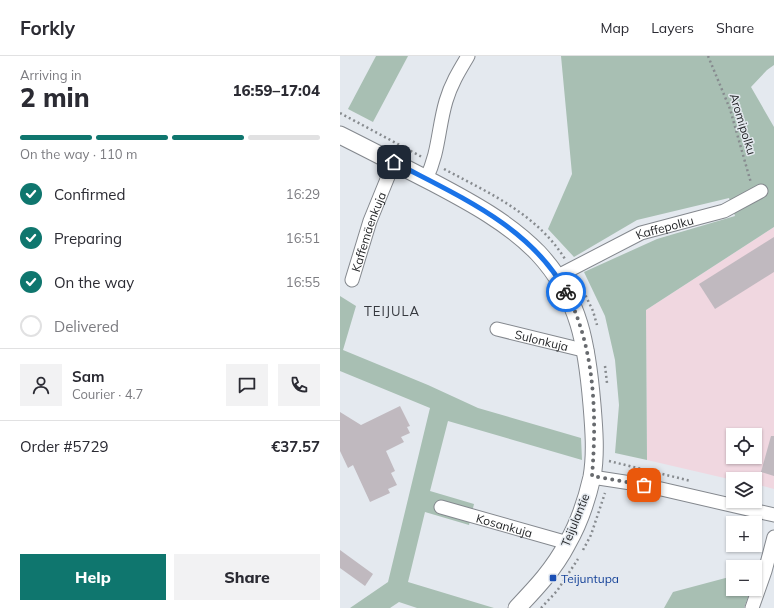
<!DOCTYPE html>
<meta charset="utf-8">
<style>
body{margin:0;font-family:Mulish,sans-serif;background:#f2f2f3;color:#2b2b33;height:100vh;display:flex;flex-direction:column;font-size:15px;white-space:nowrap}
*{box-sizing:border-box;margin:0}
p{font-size:13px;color:#7c7c81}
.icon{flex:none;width:22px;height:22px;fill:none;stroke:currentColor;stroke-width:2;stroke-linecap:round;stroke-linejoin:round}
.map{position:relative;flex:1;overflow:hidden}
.sheet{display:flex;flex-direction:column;background:#fff;width:340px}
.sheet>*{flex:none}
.controls{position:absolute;left:386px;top:372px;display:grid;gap:8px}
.controls a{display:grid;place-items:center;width:36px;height:36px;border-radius:0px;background:#fff;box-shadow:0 1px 3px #0004;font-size:20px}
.pin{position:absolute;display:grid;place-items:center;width:34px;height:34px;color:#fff;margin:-17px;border-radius:8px;box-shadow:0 2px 6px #0006}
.courier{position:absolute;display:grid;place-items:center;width:40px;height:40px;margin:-20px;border:3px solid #1a73e8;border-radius:50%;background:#fff;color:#222;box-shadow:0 1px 5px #0007}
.overview em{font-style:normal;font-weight:800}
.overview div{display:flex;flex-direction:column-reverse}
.overview{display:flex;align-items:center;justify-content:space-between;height:68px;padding:0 20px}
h1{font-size:26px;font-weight:800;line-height:30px}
.bar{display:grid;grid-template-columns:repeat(4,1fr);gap:6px 4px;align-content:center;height:48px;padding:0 20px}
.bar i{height:5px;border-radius:3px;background:#e1e1e2}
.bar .selected{background:#0f766e}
.bar p{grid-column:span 4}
.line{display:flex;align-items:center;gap:10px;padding:0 20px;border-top:1px solid #e1e1e2}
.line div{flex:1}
.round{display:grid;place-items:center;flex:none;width:42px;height:42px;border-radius:0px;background:#f2f2f3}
ol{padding:0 20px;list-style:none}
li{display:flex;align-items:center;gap:12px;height:44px}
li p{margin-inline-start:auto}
li .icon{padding:4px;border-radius:50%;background:#0f766e;color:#fff;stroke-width:4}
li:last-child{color:#7c7c81}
li i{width:22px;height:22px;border:2px solid #e1e1e2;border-radius:50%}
.primary-button{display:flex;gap:8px;margin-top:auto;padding:8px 20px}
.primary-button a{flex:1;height:46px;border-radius:0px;background:#0f766e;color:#fff;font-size:16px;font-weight:800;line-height:46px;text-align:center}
.primary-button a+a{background:#f2f2f3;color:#2b2b33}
header{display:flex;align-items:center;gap:24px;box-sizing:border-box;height:56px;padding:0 20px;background:#fff;border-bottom:1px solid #e1e1e2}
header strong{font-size:19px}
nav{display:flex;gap:22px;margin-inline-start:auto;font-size:14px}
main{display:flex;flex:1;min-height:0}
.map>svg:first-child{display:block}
.industrial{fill:#f0d7e0;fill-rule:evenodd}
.green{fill:#a8bfb3}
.building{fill:#c0b9bf}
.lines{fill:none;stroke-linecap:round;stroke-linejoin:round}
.minor-casing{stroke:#84888e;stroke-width:15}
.tertiary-casing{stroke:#84888e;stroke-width:19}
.path{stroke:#878b8f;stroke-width:2.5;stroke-dasharray:2 3;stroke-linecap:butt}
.minor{stroke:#fff;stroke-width:13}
.tertiary{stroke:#fff;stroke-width:17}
.done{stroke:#676a6e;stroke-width:4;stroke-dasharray:0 7.2}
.route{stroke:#1a73e8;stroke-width:5}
.transit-dot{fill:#1a4fb4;stroke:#e4e9ef;stroke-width:1.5}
.labels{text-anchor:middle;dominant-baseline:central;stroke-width:3;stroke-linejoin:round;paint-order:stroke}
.street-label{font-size:12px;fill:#242628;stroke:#e4e9ef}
.transit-label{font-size:12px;fill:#164399;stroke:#e4e9ef;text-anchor:start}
.neighbourhood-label{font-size:13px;letter-spacing:1px;fill:#35383e;stroke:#e4e9ef}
</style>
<header>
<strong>Forkly</strong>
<nav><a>Map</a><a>Layers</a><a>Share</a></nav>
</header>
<main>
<section class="sheet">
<div class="overview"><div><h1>2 min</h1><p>Arriving in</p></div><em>16:59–17:04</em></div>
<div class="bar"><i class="selected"></i><i class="selected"></i><i class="selected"></i><i></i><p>On the way · 110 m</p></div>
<ol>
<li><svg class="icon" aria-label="check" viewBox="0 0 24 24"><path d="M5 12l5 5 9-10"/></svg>Confirmed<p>16:29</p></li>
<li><svg class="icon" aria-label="check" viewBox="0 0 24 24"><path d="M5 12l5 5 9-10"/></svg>Preparing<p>16:51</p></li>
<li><svg class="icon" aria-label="check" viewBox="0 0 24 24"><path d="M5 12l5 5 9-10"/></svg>On the way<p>16:55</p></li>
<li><i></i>Delivered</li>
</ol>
<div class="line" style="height:72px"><a class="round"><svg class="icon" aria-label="person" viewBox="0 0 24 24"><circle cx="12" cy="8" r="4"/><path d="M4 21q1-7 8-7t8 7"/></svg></a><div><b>Sam</b><p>Courier · 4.7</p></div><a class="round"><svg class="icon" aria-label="chat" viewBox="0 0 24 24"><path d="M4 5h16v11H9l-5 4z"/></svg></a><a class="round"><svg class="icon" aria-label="phone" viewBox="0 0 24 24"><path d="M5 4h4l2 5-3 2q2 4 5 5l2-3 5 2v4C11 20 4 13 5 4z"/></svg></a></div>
<div class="line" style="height:52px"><div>Order #5729</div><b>€37.57</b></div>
<div class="primary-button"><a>Help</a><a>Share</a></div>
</section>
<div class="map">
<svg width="434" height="552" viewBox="0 0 434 552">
<rect width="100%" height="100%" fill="#e4e9ef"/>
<!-- industrial -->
<path class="industrial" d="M434,171V433L415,428V423L393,424L307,404L306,254ZM393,379H415V401H393Z"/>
<!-- green -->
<g class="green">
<polygon points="36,0 68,0 33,66 8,53"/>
<polygon points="221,0 434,0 434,9 427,14 411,31 434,71 434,171 306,254 307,404 275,397 279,349 275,304 265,260 244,216 317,183 395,160 389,142 297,164 234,201 208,173 232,118"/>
<polygon points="0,240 16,250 3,294 88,329 138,352 241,382 242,404 108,365 90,435 134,448 129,469 85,456 68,526 154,552 77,552 59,546 50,552 10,552 48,526 90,352 0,315"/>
<polygon points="393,520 393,533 411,533 404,552 324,552 333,536"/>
</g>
<!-- building -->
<g class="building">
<polygon points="434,181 434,216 375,253 359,228"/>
<polygon points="60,350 70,370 67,371 70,377 61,381 64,386 46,395 55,415 51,417 57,429 48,433 50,437 30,446 13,409 8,412 0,395 0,356 21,369"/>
<polygon points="431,380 434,380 434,420 421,416"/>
<polygon points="0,494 33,518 25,530 0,512"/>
</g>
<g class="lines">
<!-- minor casing -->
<g class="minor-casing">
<g id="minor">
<path d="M86,123C99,97 98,72 106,45C111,28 119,15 128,0"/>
<path id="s1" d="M216,221L301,177L384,155L421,135"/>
<path id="s2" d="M12,224L30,165L54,106"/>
<path id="s3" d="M157,273L247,295"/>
<polyline points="252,421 304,429 434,459"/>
<path id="s4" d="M101,451L228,487"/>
<polyline points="412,552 425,515 434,481"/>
</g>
</g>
<!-- tertiary casing -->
<g class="tertiary-casing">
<path id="tertiary" d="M0,79C32,95 63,111 94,127C130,146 169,167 198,197C240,242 247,290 252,349C254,373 256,398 252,421C247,443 238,469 227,488C214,513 196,532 177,552"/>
</g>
<!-- path -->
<g class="path">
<polyline points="368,0 390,53 411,127"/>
<polyline points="0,57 82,101"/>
<path d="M104,113C149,137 197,158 225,203"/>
<polyline points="239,226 253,255 257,269"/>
<polyline points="265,310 267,327"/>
<polyline points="269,405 351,425"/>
<polyline points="243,494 251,479 265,437"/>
<polyline points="201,552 217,535 238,503"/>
</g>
<!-- minor -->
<use href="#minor" class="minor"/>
<!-- tertiary -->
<use href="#tertiary" class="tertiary"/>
</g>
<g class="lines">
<!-- done -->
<path class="done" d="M226,236C255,291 257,359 252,420L304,429"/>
<!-- route -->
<path class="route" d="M54,106C116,139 191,170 226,236"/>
</g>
<!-- markers -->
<rect class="transit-dot" x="209" y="518" width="8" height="8" rx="2"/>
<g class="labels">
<!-- street labels -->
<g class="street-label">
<text transform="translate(403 68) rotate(73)">Aromipolku</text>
<text stroke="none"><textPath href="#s1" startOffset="120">Kaffepolku</textPath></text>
<text stroke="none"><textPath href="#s2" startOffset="51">Kaffemäenkuja</textPath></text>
<text stroke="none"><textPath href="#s3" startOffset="46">Sulonkuja</textPath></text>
<text transform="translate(235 464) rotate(-68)">Teijulantie</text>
<text stroke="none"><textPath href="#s4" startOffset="66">Kosankuja</textPath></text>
</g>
<!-- transit labels -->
<g class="transit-label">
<text x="221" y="522">Teijuntupa</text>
</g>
<!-- neighbourhood labels -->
<g class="neighbourhood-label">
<text x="52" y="255">TEIJULA</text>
</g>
</g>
</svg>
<div class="controls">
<a><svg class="icon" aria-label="locate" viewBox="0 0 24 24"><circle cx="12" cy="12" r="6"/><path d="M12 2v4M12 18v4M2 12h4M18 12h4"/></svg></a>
<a><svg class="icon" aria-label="layers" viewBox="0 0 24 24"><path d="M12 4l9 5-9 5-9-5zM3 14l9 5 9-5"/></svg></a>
<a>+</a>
<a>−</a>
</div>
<div class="pin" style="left:304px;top:429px;background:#ea580c"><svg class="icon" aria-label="bag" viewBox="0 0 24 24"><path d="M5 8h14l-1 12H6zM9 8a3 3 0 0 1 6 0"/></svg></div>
<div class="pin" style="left:54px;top:106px;background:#1f2937"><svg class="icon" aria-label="home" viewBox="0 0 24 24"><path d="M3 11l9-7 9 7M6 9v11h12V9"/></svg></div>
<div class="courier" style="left:226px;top:236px"><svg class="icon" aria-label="bike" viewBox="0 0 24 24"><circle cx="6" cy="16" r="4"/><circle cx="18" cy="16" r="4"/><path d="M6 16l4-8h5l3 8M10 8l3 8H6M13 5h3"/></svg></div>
</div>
</main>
